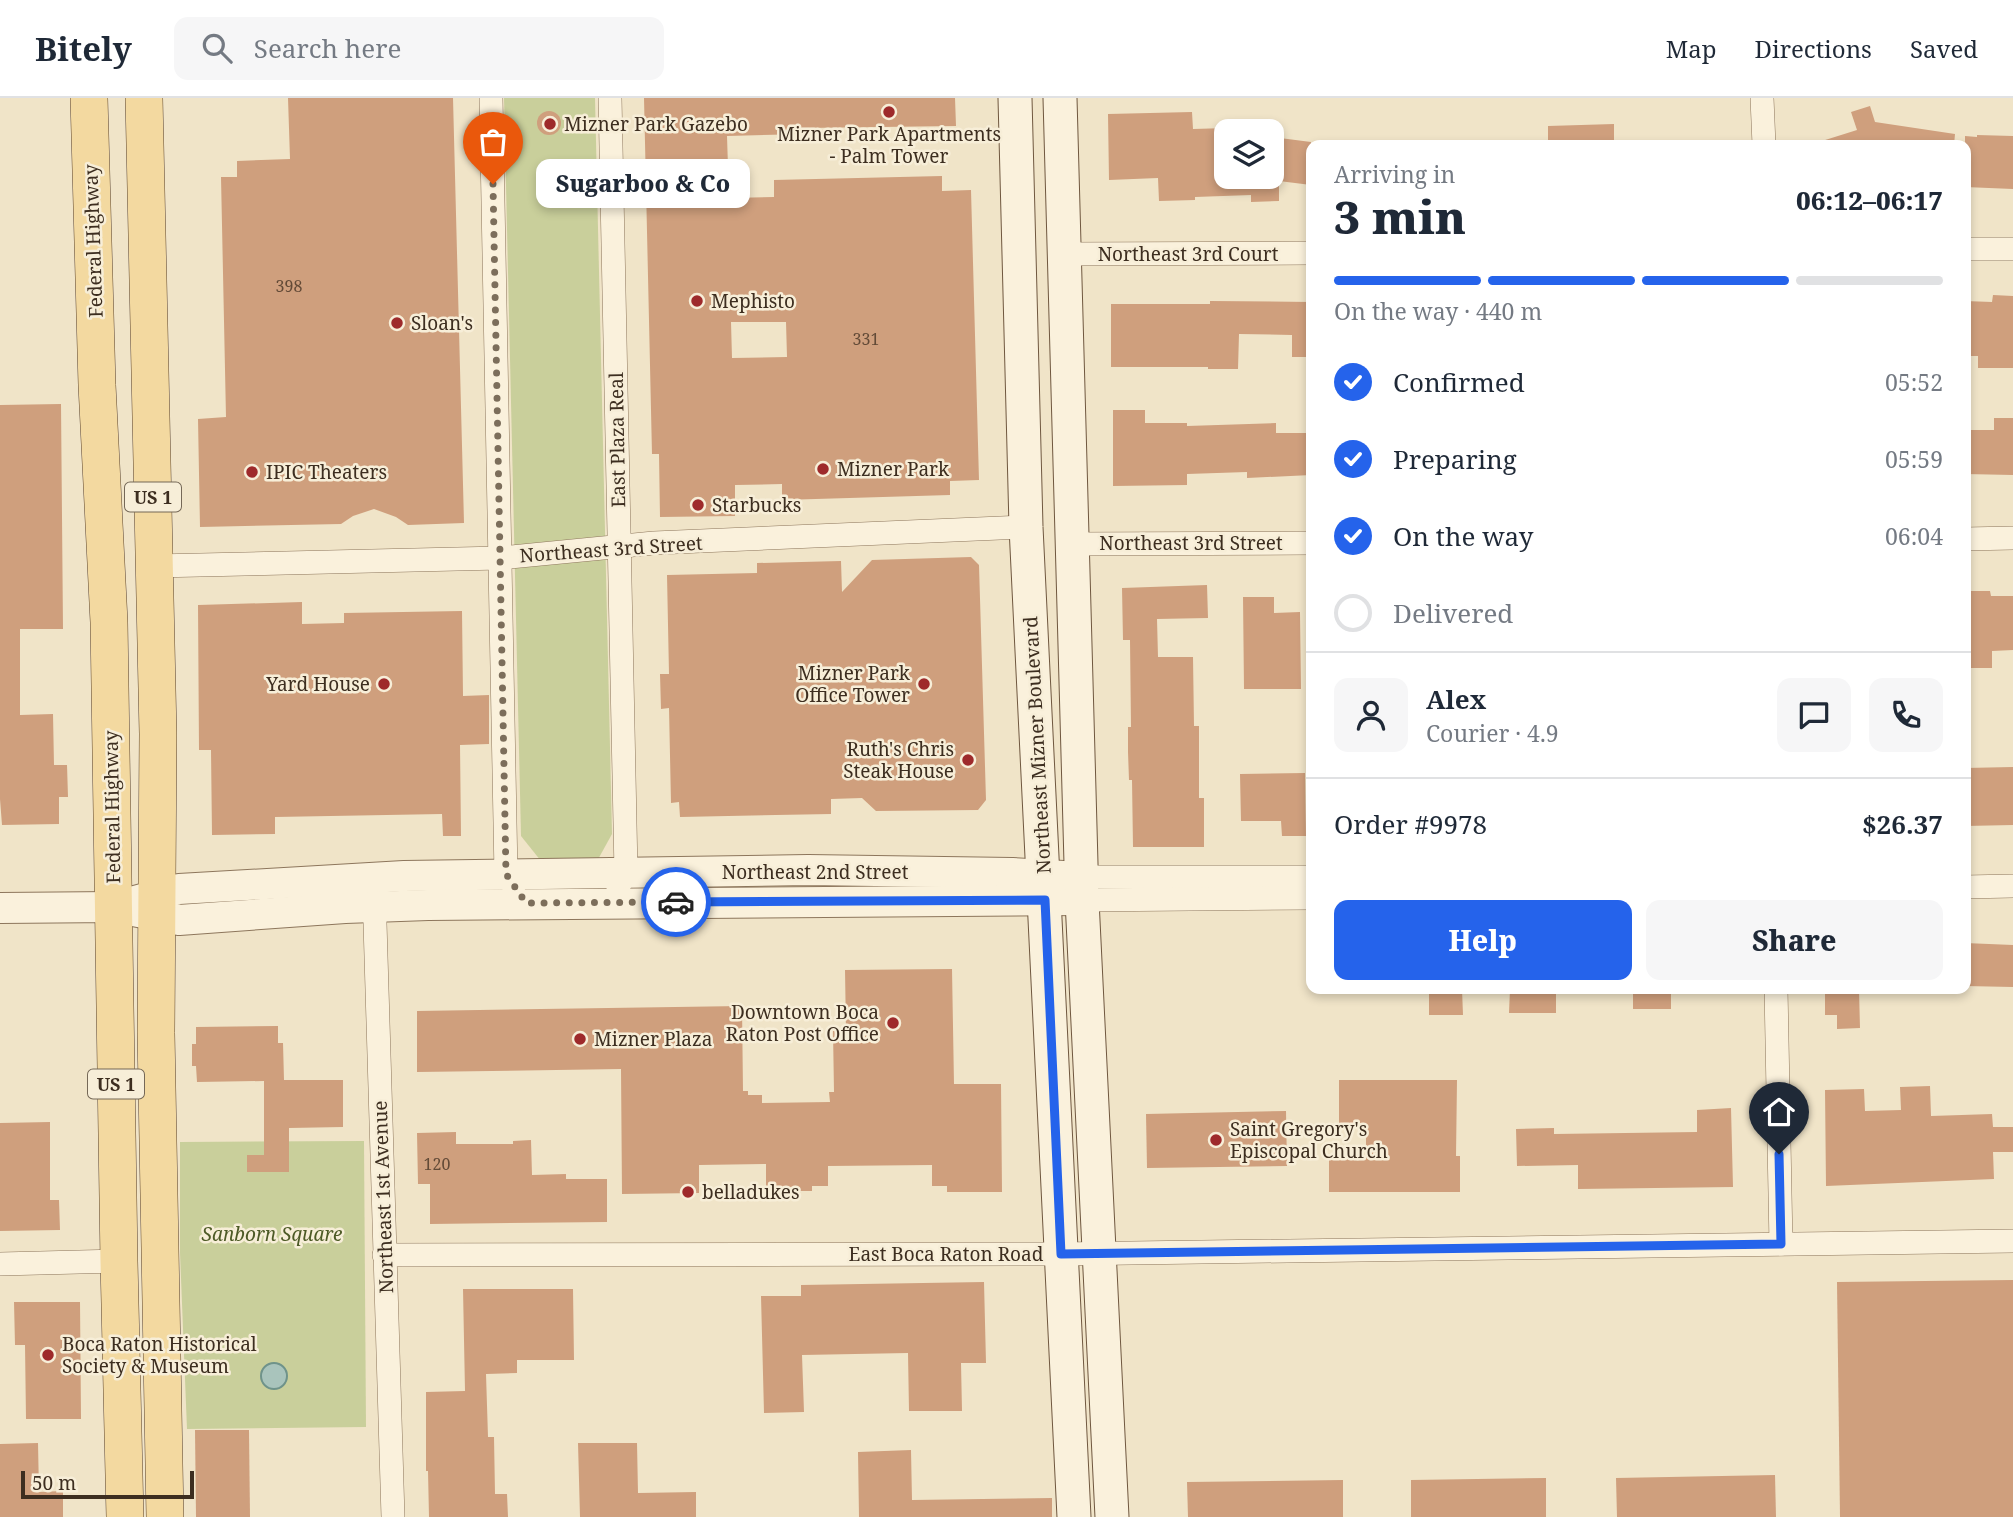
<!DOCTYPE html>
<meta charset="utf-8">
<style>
body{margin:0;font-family:"Noto Serif",serif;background:#f6f6f7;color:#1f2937;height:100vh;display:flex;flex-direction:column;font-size:26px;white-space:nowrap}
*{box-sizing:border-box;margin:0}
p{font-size:23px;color:#747a83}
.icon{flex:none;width:38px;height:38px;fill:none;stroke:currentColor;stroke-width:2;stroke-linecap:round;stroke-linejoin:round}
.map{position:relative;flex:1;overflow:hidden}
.side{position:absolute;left:1306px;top:42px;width:665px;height:854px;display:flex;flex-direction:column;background:#fff;border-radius:14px;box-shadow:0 4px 10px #0003}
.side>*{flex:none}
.fabs{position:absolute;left:1214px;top:21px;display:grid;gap:14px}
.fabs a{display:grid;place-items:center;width:70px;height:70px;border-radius:14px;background:#fff;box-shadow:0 4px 10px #0003;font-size:35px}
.scale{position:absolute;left:21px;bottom:18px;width:173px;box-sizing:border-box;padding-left:7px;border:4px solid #3d2e20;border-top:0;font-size:19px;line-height:24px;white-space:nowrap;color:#3d2e20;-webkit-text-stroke:5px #f7eed8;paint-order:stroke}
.pin{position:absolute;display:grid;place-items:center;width:60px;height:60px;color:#fff;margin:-72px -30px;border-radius:50% 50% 50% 0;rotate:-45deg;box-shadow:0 0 7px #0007}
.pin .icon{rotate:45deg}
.courier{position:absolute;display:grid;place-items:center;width:70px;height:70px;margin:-35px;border:5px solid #2563eb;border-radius:50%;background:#fff;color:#222;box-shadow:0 2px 9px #0007}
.bubble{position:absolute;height:49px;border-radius:14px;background:#fff;box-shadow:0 4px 10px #0003;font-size:23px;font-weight:800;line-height:49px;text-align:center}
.headline em{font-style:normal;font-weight:800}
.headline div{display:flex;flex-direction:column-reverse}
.headline{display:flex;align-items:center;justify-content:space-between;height:119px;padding:0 28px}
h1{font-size:46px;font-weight:800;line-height:52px}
.bar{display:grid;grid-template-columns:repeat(4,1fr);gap:10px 7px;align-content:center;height:84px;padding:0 28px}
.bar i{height:9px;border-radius:5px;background:#e0e1e3}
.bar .current{background:#2563eb}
.bar p{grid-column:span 4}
.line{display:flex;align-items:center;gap:18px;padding:0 28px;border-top:2px solid #e0e1e3}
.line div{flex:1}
.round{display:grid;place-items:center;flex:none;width:74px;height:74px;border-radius:14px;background:#f6f6f7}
ol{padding:0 28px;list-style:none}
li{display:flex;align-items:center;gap:21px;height:77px}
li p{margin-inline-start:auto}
li .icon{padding:7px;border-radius:50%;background:#2563eb;color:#fff;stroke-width:4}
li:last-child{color:#747a83}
li i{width:38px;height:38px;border:4px solid #e0e1e3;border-radius:50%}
.cta{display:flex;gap:14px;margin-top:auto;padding:14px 28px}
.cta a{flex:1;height:80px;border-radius:14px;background:#2563eb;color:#fff;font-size:28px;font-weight:800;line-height:80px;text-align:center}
.cta a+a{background:#f6f6f7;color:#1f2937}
header{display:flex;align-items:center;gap:42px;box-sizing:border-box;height:98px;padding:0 35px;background:#fff;border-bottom:2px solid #e0e1e3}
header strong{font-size:33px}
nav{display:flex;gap:38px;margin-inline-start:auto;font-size:24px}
.search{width:490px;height:63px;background:#f6f6f7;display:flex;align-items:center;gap:18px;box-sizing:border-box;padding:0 24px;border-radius:14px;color:#747a83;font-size:26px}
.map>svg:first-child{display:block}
.green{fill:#c9cf9b}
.water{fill:#a9c4bc;stroke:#6f938a;stroke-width:2}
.building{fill:#cf9f7d;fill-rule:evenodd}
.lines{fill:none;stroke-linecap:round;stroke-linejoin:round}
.minor-casing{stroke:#8d765c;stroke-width:24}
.tertiary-casing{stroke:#8d765c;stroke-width:32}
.secondary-casing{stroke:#6f573f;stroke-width:35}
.primary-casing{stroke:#5b4430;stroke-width:38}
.minor{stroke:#faf1dc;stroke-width:23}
.tertiary{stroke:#faf1dc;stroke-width:30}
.secondary{stroke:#faf1dc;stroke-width:33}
.primary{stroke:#f3d9a0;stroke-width:37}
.done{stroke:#7c6e5b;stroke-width:7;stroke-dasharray:0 12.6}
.route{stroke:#2563eb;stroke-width:9}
.poi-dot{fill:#9e2a2b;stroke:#f7eed8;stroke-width:2.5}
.labels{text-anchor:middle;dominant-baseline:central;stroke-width:5;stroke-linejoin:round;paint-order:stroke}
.number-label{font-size:16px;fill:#624a37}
.shield{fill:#f7eed8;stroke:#756857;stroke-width:2}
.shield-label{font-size:18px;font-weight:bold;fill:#3d2e20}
.poi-label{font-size:19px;fill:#3d2e20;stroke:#f7eed8;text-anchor:start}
.street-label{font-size:19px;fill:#3d2e20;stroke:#f7eed8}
.park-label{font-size:19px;font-style:italic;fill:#4d5a26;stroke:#f7eed8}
</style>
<header>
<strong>Bitely</strong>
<div class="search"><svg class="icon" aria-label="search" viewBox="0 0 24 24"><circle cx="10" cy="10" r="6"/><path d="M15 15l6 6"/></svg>Search here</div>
<nav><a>Map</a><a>Directions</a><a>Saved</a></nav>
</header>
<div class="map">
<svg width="2013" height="1419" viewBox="0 0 2013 1419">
<rect width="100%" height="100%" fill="#f0e4c8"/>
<!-- green -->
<g class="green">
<polygon points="504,0 595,0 612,736 596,765 541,763 521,738"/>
<polygon points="364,1043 366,1329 187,1331 180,1155 180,1044"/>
</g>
<!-- water -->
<circle class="water" cx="274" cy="1278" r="13"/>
<!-- building -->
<g class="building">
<polygon points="288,0 453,0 464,425 408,427 396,419 374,411 353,418 341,426 200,429 198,321 226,319 221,79 237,79 237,63 290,61"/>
<path d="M644,0H955L956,28L805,30L806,36L727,38L729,100L774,99V82L942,78V93L971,92L979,382L950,383V397L782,402V386L735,387V418L660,419L659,356H652ZM731,224H786L787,259L732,260Z"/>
<polygon points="1870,8 1875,24 1955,36 1954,47 1823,47 1822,43 1857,32 1851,14"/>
<circle cx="549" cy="25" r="12"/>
<polygon points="1192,14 1193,31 1227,30 1227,79 1272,79 1272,39 1311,44 1311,87 1279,83 1279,103 1251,104 1251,97 1195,99 1195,102 1159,103 1158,80 1109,82 1108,16"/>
<polygon points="1614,26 1614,47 1548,47 1548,28"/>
<polygon points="1977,37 2013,38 2013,91 1965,89 1965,38 1977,39"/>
<polygon points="1993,197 2013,198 2013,270 1978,270 1978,258 1965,258 1965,203 1992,204"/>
<polygon points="1210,203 1311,204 1311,259 1292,259 1292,237 1239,236 1238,271 1208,271 1208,269 1111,269 1111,206 1210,206"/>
<polygon points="61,306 63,531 20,531 20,617 53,616 54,667 67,667 68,699 59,699 59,726 2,727 0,701 0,307"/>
<polygon points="1113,312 1145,312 1145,325 1187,325 1187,328 1276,325 1276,335 1311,335 1311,377 1247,380 1247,374 1187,376 1187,387 1113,388"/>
<polygon points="1994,320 2013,320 2013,377 1965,376 1965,332 1994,332"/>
<polygon points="971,459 979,467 986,702 978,712 876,713 862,700 831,701 831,716 680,719 679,704 671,705 669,610 661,611 660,576 669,576 667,477 757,475 757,465 841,463 842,494 872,462"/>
<polygon points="1207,487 1208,520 1157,521 1158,559 1193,559 1194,628 1199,628 1199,700 1204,700 1204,749 1133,749 1132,682 1129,682 1128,654 1128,629 1131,629 1130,542 1123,542 1122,490"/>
<polygon points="1965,493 1990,493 1991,498 2013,498 2013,552 1992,553 1992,570 1968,570 1968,554 1965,554"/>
<polygon points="1243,499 1274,499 1274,515 1300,514 1301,591 1244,591"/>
<polygon points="302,504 302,526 344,525 344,515 462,513 463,598 489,597 489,646 460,647 461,738 443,738 442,716 275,719 275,736 212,737 211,652 199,652 198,507"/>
<polygon points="2013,669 2013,727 1965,728 1965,670"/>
<polygon points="1305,675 1306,738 1282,738 1281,723 1241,723 1240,676"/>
<polygon points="1965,845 2013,847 2013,889 1965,888"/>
<polygon points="952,871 954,986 1001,986 1002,1094 947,1094 947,1088 932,1088 932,1067 828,1068 828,1088 812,1088 812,1093 780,1093 780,1089 766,1089 766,1066 699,1067 699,1095 622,1096 621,971 417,974 417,913 742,908 743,993 748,993 748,997 762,997 762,1005 830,1004 829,994 834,994 833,933 846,933 845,872"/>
<polygon points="1429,891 1462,891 1463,917 1429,917"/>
<polygon points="1510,891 1556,891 1556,915 1509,915"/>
<rect x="1633" y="891" width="38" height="20"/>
<polygon points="1825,891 1859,891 1860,930 1837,931 1837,917 1825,917"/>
<polygon points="278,928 278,945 283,945 284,982 343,982 343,1029 289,1030 289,1074 247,1074 247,1057 264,1057 264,983 197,984 196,968 192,968 192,946 196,946 196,929"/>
<polygon points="1339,982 1457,982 1456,1058 1460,1058 1460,1094 1329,1094 1329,1061 1366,1061 1366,1025 1339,1025"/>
<polygon points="1930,988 1931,1018 1992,1016 1993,1029 2013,1029 2013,1054 1993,1054 1994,1081 1826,1088 1825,992 1864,991 1865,1013 1901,1012 1900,989"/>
<polygon points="1731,1010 1733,1089 1578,1091 1578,1067 1517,1068 1516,1031 1554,1030 1554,1036 1697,1034 1697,1012"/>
<polygon points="1286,1013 1287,1068 1147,1070 1146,1016"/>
<polygon points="50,1024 50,1102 59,1102 60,1132 0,1133 0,1025"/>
<polygon points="456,1034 456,1046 513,1046 513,1043 531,1042 532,1077 566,1076 566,1081 607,1081 607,1124 430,1126 430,1086 418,1086 417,1035"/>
<polygon points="2013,1182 2013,1419 1840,1419 1837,1184"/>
<polygon points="984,1184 986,1265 961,1265 962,1313 909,1313 908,1255 802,1257 804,1314 764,1315 761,1198 801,1198 801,1187"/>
<polygon points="463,1191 573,1191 574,1262 517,1262 517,1275 486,1276 488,1339 494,1339 495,1396 507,1396 508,1419 429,1419 428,1373 426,1373 426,1294 465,1293"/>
<polygon points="14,1204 80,1204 81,1321 26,1321 25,1247 15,1247"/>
<polygon points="195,1332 249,1332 250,1419 196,1419"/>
<polygon points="38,1345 39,1394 63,1393 63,1419 0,1419 0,1346"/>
<polygon points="578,1345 637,1345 638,1395 696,1394 696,1419 580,1419"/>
<polygon points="911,1352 912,1402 1052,1400 1052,1419 859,1419 858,1354"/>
<polygon points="1775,1377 1776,1419 1617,1419 1616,1380"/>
<polygon points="1546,1380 1546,1419 1411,1419 1411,1382"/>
<polygon points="1343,1382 1343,1419 1188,1419 1187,1384"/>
</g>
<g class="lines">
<!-- minor casing -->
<g class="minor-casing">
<g id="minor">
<polyline points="491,0 506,776 514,788"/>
<polyline points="610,0 626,774 618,789"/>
<polyline points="1762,0 1764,47"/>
<polyline points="1965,151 2013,151"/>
<polyline points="1065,156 1311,155"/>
<polyline points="1965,441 2013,440"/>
<polyline points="1071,446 1311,445"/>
<polyline points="155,468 500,460 654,445 1026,429"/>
<polyline points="1081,779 1311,779"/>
<polyline points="1965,789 2013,788"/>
<polyline points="374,792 393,1419"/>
<polyline points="1082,802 1311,800"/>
<polyline points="1776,891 1781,1146"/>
<polyline points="384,1157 1061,1156 2013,1143"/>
<polyline points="0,1166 119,1163"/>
</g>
</g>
<!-- tertiary casing -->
<g class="tertiary-casing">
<g id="tertiary">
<polyline points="135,803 179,791 404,778 808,772 1012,775 1081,779"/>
<polyline points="0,810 113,809 179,822 345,810 428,807 1082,802"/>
</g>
</g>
<!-- secondary casing -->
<g class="secondary-casing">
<g id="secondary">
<polyline points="1015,0 1026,429 1074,1419"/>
<polyline points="1060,0 1082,802 1112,1419"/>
</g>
</g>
<!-- primary casing -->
<g class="primary-casing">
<g id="primary">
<polyline points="89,0 97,287 109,524 119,1163 125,1419"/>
<polyline points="144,0 158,636 156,935 165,1419"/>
</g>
</g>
<!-- minor -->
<use href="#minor" class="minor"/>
<!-- tertiary -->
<use href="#tertiary" class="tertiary"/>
<!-- secondary -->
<use href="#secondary" class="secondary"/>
<!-- primary -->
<use href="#primary" class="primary"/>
</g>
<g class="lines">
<!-- done -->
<polyline class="done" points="493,86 506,776 526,805 676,804"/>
<!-- route -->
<polyline class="route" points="676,804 1045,802 1061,1156 1781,1146 1779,1056"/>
</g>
<!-- markers -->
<g class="poi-dot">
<circle cx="889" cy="14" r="7"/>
<circle cx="550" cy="26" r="7"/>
<circle cx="697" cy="203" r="7"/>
<circle cx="397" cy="225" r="7"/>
<circle cx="823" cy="371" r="7"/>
<circle cx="252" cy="374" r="7"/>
<circle cx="698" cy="407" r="7"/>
<circle cx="384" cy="586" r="7"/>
<circle cx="924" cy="586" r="7"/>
<circle cx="968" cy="662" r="7"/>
<circle cx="893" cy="925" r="7"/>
<circle cx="580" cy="941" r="7"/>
<circle cx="1216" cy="1042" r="7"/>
<circle cx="688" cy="1094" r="7"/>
<circle cx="48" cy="1257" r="7"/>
</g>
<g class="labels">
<!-- number labels -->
<g class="number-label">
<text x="289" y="188">398</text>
<text x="866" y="241">331</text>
<text x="437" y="1066">120</text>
</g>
<!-- shield labels -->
<g class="shield">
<rect x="125" y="384.5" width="56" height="29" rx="5"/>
<rect x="88" y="971.5" width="56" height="29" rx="5"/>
</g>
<g class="shield-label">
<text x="153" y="399">US 1</text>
<text x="116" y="986">US 1</text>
</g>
<!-- poi labels -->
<g class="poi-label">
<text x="564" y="26">Mizner Park Gazebo</text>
<text x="889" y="36" text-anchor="middle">Mizner Park Apartments<tspan x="889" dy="22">- Palm Tower</tspan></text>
<text x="711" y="203">Mephisto</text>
<text x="411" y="225">Sloan's</text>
<text x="837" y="371">Mizner Park</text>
<text x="266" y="374">IPIC Theaters</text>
<text x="712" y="407">Starbucks</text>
<text x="910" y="575" text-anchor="end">Mizner Park<tspan x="910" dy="22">Office Tower</tspan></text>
<text x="370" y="586" text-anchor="end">Yard House</text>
<text x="954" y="651" text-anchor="end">Ruth's Chris<tspan x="954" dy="22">Steak House</tspan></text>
<text x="879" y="914" text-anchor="end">Downtown Boca<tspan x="879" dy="22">Raton Post Office</tspan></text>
<text x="594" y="941">Mizner Plaza</text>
<text x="1230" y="1031">Saint Gregory's<tspan x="1230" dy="22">Episcopal Church</tspan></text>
<text x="702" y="1094">belladukes</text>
<text x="62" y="1246">Boca Raton Historical<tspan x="62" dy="22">Society &amp; Museum</tspan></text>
</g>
<!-- street labels -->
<g class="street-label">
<text transform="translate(93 143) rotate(-92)">Federal Highway</text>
<text x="1188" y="156">Northeast 3rd Court</text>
<text transform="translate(617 342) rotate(-91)">East Plaza Real</text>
<text x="1191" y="445">Northeast 3rd Street</text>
<text transform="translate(611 451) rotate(-4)">Northeast 3rd Street</text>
<text transform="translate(1037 647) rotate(-93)">Northeast Mizner Boulevard</text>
<text transform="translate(112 709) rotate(-91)">Federal Highway</text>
<text x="815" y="774">Northeast 2nd Street</text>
<text transform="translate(383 1099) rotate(-92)">Northeast 1st Avenue</text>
<text x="946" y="1156">East Boca Raton Road</text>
</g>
<!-- park labels -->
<g class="park-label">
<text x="272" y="1136">Sanborn Square</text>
</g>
</g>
</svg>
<div class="fabs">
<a><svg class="icon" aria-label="layers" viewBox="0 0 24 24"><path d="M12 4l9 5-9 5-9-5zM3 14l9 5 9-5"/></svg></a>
</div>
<div class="scale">50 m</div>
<div class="pin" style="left:493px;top:86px;background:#ea580c"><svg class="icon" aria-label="bag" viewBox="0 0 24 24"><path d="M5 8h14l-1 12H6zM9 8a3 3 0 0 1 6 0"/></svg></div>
<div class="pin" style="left:1779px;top:1056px;background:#1f2937"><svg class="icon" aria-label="home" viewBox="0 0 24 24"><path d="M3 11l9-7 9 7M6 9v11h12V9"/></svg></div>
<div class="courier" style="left:676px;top:804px"><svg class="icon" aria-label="car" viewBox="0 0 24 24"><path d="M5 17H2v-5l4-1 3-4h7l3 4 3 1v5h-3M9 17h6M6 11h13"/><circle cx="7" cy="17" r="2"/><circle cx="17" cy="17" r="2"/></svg></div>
<div class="bubble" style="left:536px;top:61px;width:214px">Sugarboo &amp; Co</div>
<section class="side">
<div class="headline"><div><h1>3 min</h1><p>Arriving in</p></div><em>06:12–06:17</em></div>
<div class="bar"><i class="current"></i><i class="current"></i><i class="current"></i><i></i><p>On the way · 440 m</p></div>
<ol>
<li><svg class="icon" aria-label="check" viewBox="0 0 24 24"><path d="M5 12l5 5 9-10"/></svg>Confirmed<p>05:52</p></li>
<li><svg class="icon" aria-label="check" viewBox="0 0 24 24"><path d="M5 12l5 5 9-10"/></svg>Preparing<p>05:59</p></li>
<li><svg class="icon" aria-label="check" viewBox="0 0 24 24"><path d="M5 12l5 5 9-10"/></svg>On the way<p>06:04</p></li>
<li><i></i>Delivered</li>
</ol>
<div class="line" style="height:126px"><a class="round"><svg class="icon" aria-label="person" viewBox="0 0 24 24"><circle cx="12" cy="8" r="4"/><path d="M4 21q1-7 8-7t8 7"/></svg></a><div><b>Alex</b><p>Courier · 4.9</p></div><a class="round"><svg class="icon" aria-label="chat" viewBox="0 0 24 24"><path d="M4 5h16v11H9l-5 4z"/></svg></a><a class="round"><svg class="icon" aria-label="phone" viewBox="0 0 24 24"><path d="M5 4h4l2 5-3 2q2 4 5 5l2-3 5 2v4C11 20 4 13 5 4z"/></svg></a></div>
<div class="line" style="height:91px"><div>Order #9978</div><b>$26.37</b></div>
<div class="cta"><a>Help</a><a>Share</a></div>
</section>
</div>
